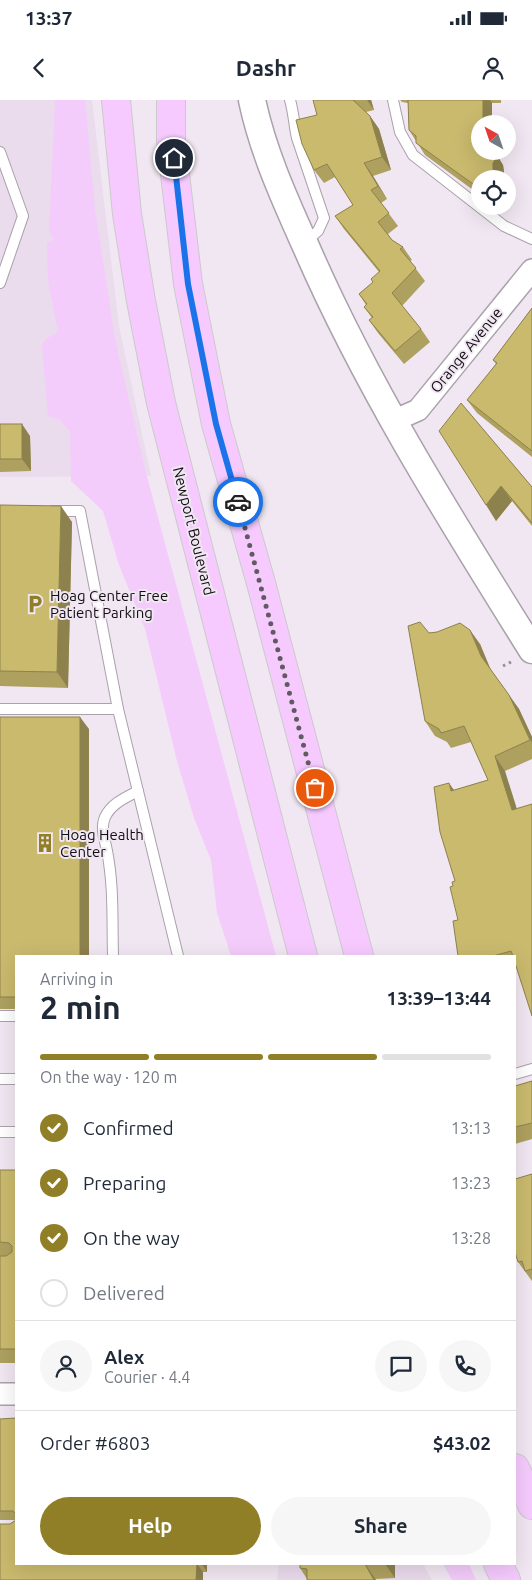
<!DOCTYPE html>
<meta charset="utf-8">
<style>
body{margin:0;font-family:Ubuntu,sans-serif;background:#f6f6f7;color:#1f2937;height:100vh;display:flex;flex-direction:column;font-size:19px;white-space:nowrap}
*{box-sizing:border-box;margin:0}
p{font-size:16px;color:#747a83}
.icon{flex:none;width:28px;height:28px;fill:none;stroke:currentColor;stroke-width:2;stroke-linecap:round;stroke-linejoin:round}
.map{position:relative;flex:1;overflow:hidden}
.sheet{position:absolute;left:15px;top:855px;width:501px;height:610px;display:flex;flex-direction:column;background:#fff;border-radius:0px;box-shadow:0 5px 20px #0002}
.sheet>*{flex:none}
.needle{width:32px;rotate:320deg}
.buttons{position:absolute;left:471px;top:15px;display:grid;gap:10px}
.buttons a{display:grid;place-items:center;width:45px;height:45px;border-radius:50%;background:#fff;box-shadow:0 5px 20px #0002;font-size:25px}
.pin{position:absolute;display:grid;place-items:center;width:42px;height:42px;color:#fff;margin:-21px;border:2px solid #fff;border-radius:50%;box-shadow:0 1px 5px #0007}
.courier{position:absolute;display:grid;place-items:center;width:50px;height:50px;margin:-25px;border:4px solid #1a73e8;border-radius:50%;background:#fff;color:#222;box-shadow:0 1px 6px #0007}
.head em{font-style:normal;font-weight:700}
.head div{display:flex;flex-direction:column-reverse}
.head{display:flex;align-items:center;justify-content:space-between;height:85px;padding:0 25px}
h1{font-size:32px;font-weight:700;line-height:38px}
.bar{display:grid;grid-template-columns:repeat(4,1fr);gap:8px 5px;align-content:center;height:60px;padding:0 25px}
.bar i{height:6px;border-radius:4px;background:#e0e1e3}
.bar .current{background:#907f26}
.bar p{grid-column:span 4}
.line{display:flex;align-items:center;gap:12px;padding:0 25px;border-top:1px solid #e0e1e3}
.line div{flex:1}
.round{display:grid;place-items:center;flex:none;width:52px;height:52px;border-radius:26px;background:#f6f6f7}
ol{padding:0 25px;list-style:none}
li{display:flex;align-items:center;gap:15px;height:55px}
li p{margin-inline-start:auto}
li .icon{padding:5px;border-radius:50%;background:#907f26;color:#fff;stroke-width:4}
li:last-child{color:#747a83}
li i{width:28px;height:28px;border:2px solid #e0e1e3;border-radius:50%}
.primary-button{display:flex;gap:10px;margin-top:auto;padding:10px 25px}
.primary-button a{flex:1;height:58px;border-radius:30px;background:#907f26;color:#fff;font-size:20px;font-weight:700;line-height:58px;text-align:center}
.primary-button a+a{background:#f6f6f7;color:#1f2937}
.status{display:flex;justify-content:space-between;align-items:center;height:35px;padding:0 25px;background:#fff;direction:ltr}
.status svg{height:14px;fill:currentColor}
header{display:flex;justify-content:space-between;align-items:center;height:65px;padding:0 25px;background:#fff;font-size:22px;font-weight:700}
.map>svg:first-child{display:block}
.built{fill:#eadbed}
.green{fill:#f4ccfb}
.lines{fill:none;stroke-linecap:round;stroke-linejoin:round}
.service-casing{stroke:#aaa1ac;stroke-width:12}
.minor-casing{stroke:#aaa1ac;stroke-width:24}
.tertiary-casing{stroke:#aaa1ac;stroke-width:29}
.trunk-casing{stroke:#cbcacb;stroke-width:30}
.path{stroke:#989099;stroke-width:3;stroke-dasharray:2.5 4;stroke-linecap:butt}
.service{stroke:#fff;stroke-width:10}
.minor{stroke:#fff;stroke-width:21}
.tertiary{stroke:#fff;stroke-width:26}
.trunk{stroke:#f6cafe;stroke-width:28}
.wall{fill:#aea05f}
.shaded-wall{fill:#8d824d}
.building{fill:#caba6e;stroke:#8d824d}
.done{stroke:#605b61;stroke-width:5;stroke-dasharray:0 9}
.route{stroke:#1a73e8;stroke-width:6}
.labels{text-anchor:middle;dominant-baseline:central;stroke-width:4;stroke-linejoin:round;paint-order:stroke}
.street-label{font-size:15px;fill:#120f13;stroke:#f1e7f2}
.poi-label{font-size:15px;fill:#120f13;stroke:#f1e7f2;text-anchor:start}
</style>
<div class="status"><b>13:37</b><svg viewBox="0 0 49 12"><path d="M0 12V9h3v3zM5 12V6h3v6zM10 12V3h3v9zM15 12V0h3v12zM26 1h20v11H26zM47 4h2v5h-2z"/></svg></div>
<header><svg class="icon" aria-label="back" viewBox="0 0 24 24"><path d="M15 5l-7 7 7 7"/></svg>Dashr<svg class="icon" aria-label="person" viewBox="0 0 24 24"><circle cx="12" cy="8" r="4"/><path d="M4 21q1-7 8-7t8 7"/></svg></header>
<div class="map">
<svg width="532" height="1480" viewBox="0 0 532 1480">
<rect width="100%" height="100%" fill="#f1e7f2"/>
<!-- built -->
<g class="built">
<polygon points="0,0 92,0 119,226 151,376 0,377"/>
<polygon points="279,1464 423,1464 432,1480 277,1480"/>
</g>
<!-- green -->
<g class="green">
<polygon points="55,0 85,0 95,109 115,239 145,369 276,856 231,856 217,813 211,760 194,718 177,661 145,529 119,465 103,411 71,381 70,332 60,320 48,316 42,245 46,239 58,232 48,181 47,143 54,139 49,132"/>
<polygon points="443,1464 469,1464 476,1480 452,1480"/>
</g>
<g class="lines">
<!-- service casing -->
<g class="service-casing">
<g id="service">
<path d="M290,0C294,14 294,25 297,38L324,118L318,131L305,142"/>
<polyline points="393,0 400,32 413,55 504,126 532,139"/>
<polyline points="0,52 23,116 0,183"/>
<polyline points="52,411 80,411 118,609"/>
<polyline points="0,609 118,609 178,856"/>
<path d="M113,856C112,821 114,786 107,751C105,739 100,729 105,717C112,703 125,698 138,691"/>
<polyline points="0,916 16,916"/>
<polyline points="515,974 532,969"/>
<polyline points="0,979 16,979"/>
<polyline points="0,1032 16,1032"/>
</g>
</g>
<!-- minor casing -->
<g class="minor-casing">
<g id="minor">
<polyline points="393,321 418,310 532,170"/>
<polyline points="0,1294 16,1294"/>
</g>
</g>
<!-- tertiary casing -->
<g class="tertiary-casing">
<path id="tertiary" d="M252,0C263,52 285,100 307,149C368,289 451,420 532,550"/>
</g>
<!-- trunk casing -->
<g class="trunk-casing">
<g id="trunk">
<polyline points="116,0 127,114 141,201 161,303 303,856"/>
<polyline points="171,0 171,40 188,184 216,324 261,483 359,856"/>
<polyline points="515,1368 532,1405"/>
<polyline points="498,1464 506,1480"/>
</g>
</g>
<!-- path -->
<polyline class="path" points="503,566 513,561"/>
<!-- service -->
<use href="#service" class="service"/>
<!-- minor -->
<use href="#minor" class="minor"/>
<!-- tertiary -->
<use href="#tertiary" class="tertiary"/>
<!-- trunk -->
<use href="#trunk" class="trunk"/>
</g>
<!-- wall -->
<g class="wall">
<polygon points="313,0 371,0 374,10 366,12 370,16 379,29 391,70 373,76 387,99 381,103 398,126 388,134 392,140 403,147 412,160 410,161 425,181 402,206 421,229 430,242 404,264 378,233 369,220 372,218 364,207 366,205 359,194 373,182 379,172 344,129 335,116 353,105 335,77 324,83 314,70 317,15"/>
<polygon points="400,0 501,0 501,3 492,3 492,24 480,24 480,51 501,51 501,52 498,57 503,65 504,72 502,75 502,79 480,79 480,95 425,55 409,30 408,3 402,2"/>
<polygon points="532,208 532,357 477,313 467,300 496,264 493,260"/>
<polygon points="461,303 532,387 532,426 512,401 496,421"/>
<polygon points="0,324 30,336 31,371 0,372"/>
<polygon points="0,405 72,422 68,588 0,586"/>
<polygon points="437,532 480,544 491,570 519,609 532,637 532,659 505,671 516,867 515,867 515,856 458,856 458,820 453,786 455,781 454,690 488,680 471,642 451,648 447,642 435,636 425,621 429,533"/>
<polygon points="0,617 89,629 89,856 16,856 16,909 0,909"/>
<polygon points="532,981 532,1039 515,1044 515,986"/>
<polygon points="16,1037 16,1263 0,1263 0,1070 16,1070"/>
<polygon points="532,1074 532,1181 518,1162"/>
<polygon points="16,1318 16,1464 207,1464 207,1472 203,1472 203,1480 0,1480 10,1424 16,1420 0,1420 0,1319"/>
<polygon points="300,1464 395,1464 395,1478 375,1479 376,1480 307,1480 307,1479 300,1468"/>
</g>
<!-- shaded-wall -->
<g class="shaded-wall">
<polygon points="367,0 371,0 374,10"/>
<polygon points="483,0 490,0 492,3 492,24 483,24"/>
<polygon points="370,16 379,29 391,70 382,57"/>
<polygon points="490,51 501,52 498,57 503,65 504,72 502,75 502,79 493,79 493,63"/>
<polygon points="364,63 373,76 387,99 378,86"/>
<polygon points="22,324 30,336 31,371 22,359"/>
<polygon points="501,386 512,401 496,421 486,405"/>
<polygon points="61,406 72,422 68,588 57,572"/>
<polygon points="470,530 480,544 491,571 481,556"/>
<polygon points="509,595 519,609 532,637 532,643"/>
<polygon points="80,617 89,629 89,856 80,856"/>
<polygon points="495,656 505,671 522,725 512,710"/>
<polygon points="449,683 459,697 451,691"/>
<polygon points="197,1464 203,1472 203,1480 196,1480"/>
<polygon points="202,1464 207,1464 207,1472"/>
<polygon points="365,1464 376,1480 374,1480"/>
<polygon points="385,1464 395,1464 395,1478"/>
</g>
<!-- building -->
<g class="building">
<polygon points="313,0 355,0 353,0 370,16 382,57 364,63 378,86 371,90 389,113 378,122 392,140 403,147 400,149 416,168 392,193 421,229 395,251 369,220 373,217 364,207 367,204 359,194 373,182 371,179 380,171 335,116 353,105 327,64 314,70 302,44 296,20 317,15"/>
<polygon points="408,0 483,0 483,24 480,24 480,51 493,51 494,52 495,60 493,63 493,79 480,79 480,89 416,43 416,36 409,30"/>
<polygon points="532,208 532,351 467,300 497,263 493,260"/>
<polygon points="461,303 532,387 532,423 501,386 486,405 439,331"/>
<rect x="0" y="324" width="22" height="35"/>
<polygon points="0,405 61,406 57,572 0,571"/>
<polygon points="420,522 429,533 437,532 460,523 470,530 481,556 509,595 530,640 495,656 512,710 532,704 532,916 515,863 515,856 513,856 511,851 493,856 458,856 453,821 458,820 450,787 453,786 452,782 455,781 440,732 434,687 449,683 451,691 488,680 464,626 441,633 439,629 425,621 408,526"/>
<polygon points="0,617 80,617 80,856 16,856 16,897 0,897"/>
<polygon points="532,981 532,1023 515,1027 515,986"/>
<polygon points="16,1037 16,1249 0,1249 0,1156 6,1156 12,1152 12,1146 9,1143 0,1142 0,1070 16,1070"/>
<polygon points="532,1074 532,1169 525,1171 522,1161 518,1162 515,1152 515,1079"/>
<polygon points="16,1318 16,1464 197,1464 196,1480 0,1480 0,1424 10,1424 16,1420 16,1414 13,1411 0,1411 0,1319"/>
<polygon points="300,1464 365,1464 374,1480 307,1480 307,1469 300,1468"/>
</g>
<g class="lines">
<!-- done -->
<polyline class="done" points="238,402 315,688"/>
<!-- route -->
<polyline class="route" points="174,58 188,184 216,324 238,402"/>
</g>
<!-- icons -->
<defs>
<g id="parking-bare" transform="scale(1.5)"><path d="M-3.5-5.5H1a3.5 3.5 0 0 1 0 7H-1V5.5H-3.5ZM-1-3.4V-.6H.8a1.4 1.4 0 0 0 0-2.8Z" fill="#907f26" stroke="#f1e7f2" stroke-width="2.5" paint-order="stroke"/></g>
<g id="building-bare" transform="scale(1.5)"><path d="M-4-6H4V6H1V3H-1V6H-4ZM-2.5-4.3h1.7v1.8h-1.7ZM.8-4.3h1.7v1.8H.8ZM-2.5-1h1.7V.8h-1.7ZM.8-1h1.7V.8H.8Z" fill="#907f26" stroke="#f1e7f2" stroke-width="2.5" paint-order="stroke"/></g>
</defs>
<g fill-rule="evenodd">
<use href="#parking-bare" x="35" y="504"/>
<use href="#building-bare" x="45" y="743"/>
</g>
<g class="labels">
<!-- street labels -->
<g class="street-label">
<text transform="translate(466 250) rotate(-51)">Orange Avenue</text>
<text transform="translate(194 431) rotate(76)">Newport Boulevard</text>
</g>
<!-- poi labels -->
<g class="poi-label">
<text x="50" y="495">Hoag Center Free<tspan x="50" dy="17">Patient Parking</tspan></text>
<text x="60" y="734">Hoag Health<tspan x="60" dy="17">Center</tspan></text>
</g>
</g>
</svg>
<div class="buttons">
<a><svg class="needle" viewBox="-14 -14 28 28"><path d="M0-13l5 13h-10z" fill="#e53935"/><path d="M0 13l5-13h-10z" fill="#747a83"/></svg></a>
<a><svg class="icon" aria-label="locate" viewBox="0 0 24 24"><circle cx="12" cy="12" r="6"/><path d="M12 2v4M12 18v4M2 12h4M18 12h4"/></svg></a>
</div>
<div class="pin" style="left:315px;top:688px;background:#ea580c"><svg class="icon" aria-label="bag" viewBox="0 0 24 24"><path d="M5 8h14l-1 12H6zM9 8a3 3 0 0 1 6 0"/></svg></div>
<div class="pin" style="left:174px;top:58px;background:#1f2937"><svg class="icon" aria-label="home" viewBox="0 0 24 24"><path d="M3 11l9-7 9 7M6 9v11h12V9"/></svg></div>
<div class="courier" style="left:238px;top:402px"><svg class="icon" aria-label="car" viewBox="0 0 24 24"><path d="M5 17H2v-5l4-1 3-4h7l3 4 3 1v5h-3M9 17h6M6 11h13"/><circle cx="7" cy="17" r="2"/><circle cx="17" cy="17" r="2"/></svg></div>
<section class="sheet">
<div class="head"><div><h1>2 min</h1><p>Arriving in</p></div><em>13:39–13:44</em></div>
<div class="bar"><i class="current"></i><i class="current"></i><i class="current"></i><i></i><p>On the way · 120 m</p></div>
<ol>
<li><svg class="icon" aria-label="check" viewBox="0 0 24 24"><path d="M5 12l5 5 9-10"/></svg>Confirmed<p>13:13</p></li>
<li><svg class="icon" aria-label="check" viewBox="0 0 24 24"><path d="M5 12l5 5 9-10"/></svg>Preparing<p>13:23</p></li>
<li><svg class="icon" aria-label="check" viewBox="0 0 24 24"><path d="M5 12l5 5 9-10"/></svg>On the way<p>13:28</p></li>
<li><i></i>Delivered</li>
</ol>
<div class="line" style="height:90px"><a class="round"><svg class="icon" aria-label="person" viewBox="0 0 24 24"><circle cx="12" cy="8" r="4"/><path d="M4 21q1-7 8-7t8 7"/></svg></a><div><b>Alex</b><p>Courier · 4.4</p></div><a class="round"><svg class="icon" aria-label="chat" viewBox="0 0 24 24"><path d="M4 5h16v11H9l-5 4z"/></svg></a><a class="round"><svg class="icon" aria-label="phone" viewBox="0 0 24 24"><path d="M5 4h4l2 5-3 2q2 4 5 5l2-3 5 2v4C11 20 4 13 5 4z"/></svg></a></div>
<div class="line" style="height:65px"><div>Order #6803</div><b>$43.02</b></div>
<div class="primary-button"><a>Help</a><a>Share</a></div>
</section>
</div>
